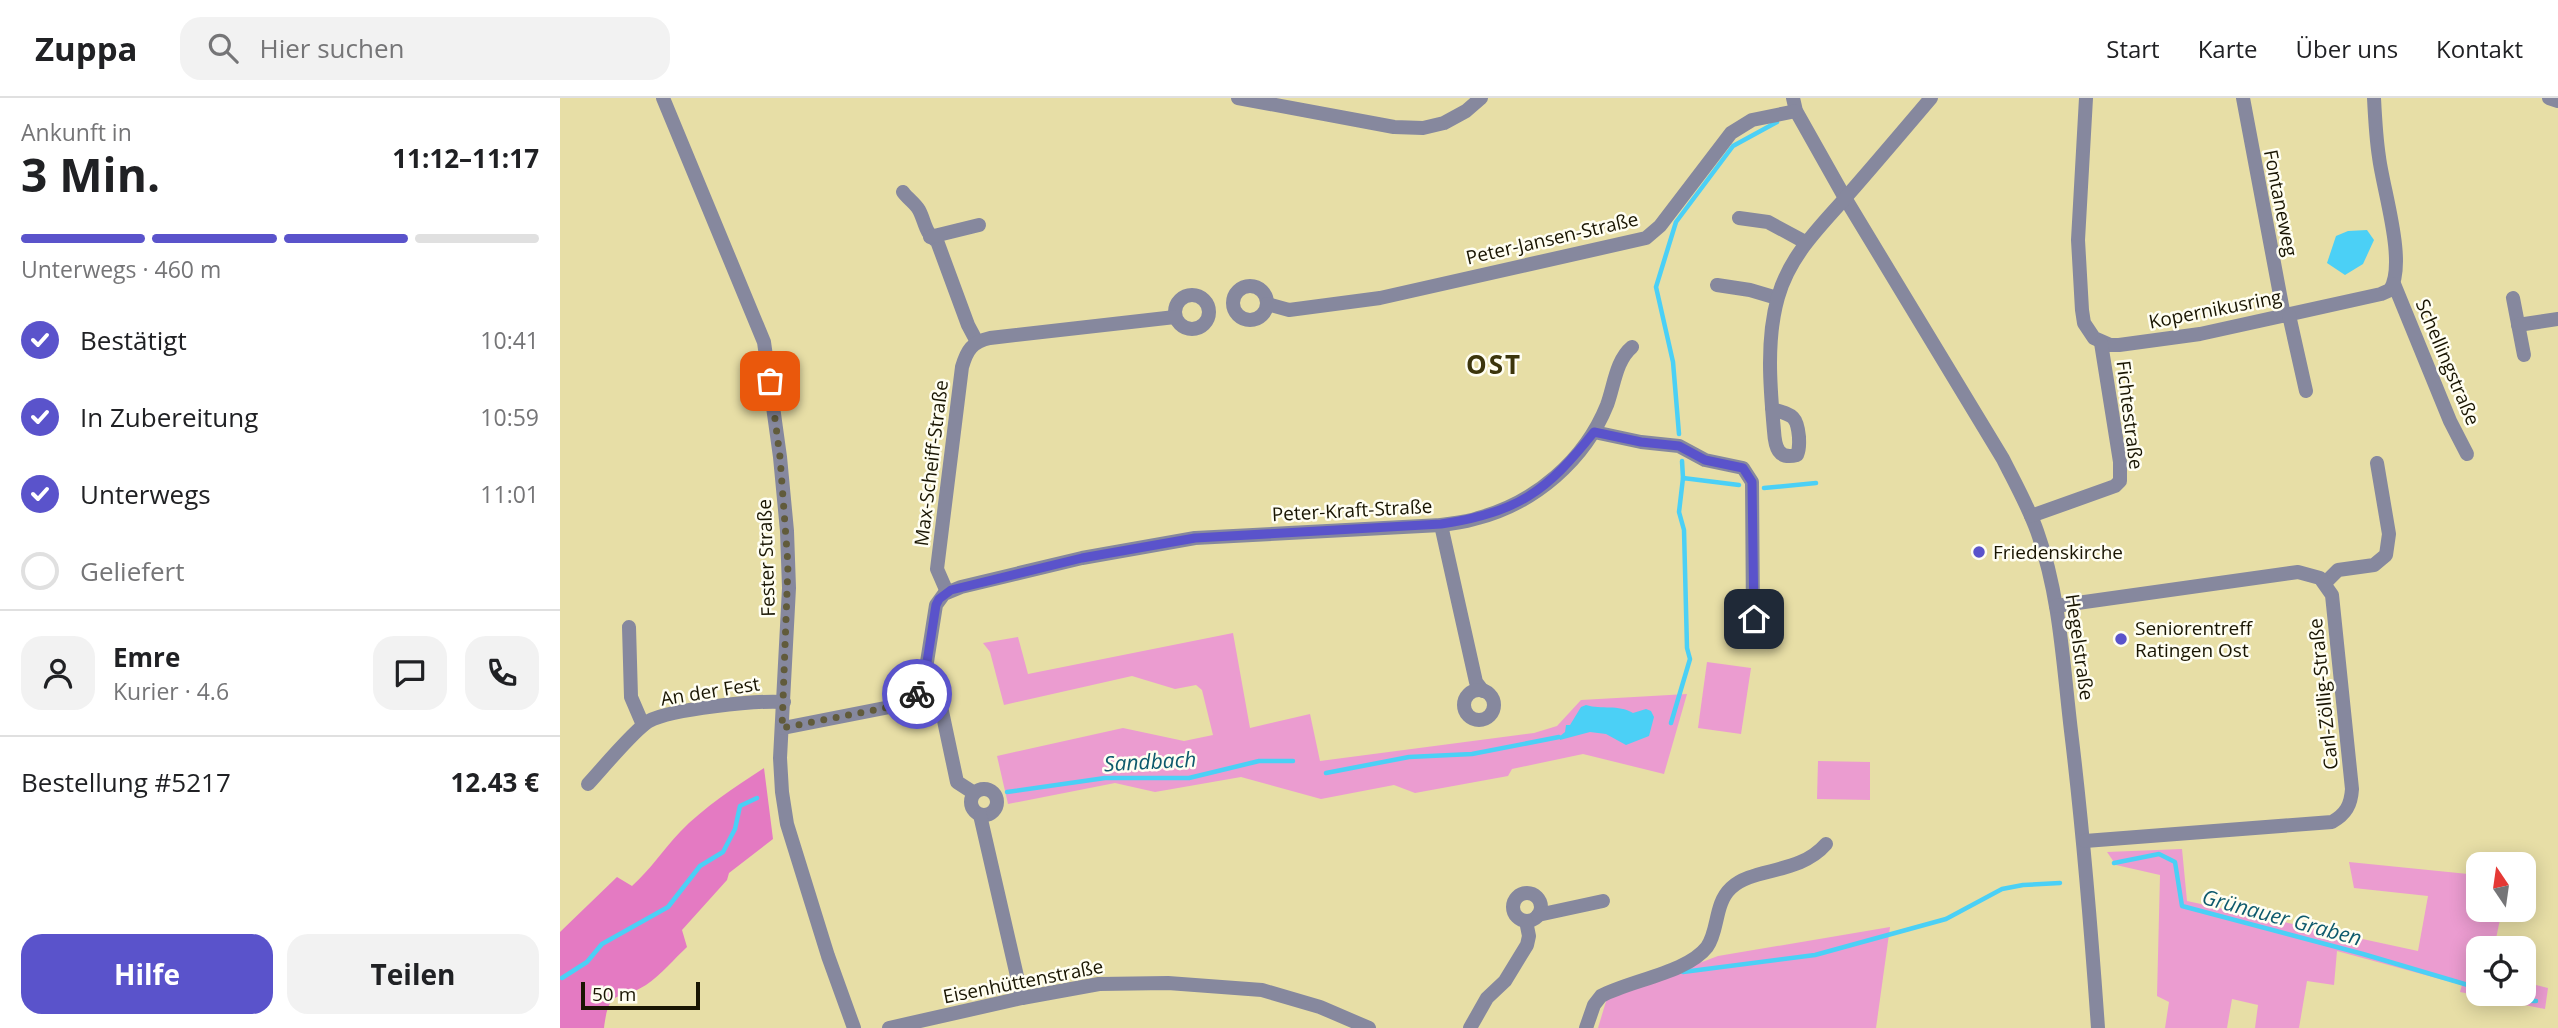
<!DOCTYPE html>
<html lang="de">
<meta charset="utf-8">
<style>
body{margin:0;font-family:"Open Sans",sans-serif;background:#f2f2f2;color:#202124;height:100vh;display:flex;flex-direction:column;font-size:26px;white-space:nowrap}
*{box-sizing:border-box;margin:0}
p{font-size:23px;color:#757577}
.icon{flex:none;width:38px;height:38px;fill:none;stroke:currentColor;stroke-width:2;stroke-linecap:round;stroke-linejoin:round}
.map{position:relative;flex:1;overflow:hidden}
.drawer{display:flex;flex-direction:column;background:#fff;width:560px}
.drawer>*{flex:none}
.needle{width:46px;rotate:347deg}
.controls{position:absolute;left:1906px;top:754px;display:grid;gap:14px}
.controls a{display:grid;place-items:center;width:70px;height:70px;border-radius:14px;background:#fff;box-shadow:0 4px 18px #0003;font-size:35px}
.scale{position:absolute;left:21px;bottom:18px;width:119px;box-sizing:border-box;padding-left:7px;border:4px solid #191502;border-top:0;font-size:19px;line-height:24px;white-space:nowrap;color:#191502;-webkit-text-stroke:5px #fffef2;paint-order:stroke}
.pin{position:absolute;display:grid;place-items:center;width:60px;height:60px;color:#fff;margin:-30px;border-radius:14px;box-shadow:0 4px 10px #0006}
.courier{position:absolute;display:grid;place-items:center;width:70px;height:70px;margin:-35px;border:5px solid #5a53cb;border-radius:50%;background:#fff;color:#222;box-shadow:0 2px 9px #0007}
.overview em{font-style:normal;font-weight:700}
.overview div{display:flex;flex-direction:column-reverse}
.overview{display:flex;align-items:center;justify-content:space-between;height:119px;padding:0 21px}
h1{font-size:46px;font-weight:700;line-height:52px}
.bar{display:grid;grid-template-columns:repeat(4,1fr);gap:10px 7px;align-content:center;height:84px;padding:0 21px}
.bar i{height:9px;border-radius:5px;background:#e0e0e0}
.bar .on{background:#5a53cb}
.bar p{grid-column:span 4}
.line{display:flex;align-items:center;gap:18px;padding:0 21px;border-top:2px solid #e0e0e0}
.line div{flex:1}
.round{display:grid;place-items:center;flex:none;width:74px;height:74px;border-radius:21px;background:#f2f2f2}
ol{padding:0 21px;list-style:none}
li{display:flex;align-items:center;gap:21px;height:77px}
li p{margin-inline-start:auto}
li .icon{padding:7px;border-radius:50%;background:#5a53cb;color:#fff;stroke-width:4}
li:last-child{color:#757577}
li i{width:38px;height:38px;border:4px solid #e0e0e0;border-radius:50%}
.cta{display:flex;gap:14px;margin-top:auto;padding:14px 21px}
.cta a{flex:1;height:80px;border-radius:21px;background:#5a53cb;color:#fff;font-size:28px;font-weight:700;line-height:80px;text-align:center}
.cta a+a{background:#f2f2f2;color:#202124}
header{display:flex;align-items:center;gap:42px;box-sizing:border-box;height:98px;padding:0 35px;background:#fff;border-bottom:2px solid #e0e0e0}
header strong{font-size:33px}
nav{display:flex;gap:38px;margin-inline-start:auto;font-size:24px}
.search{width:490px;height:63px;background:#f2f2f2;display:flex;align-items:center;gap:18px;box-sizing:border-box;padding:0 24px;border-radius:21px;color:#757577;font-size:26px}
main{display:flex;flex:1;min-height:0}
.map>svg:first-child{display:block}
.green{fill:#eb9cd0}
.forest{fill:#e47ac2}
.water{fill:#4bd0f6}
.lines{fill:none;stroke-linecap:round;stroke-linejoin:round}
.stream{stroke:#4bd0f6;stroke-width:4.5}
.minor{stroke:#86889e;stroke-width:14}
.done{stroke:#615b3b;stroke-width:7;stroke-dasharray:0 12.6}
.route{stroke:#5a53cb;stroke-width:9}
.poi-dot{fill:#5a53cb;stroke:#fffef2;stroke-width:2.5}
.labels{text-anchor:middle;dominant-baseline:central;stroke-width:5;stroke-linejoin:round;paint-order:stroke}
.street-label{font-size:19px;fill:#191502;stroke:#fffef2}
.poi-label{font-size:19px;fill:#191502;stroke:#fffef2;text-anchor:start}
.water-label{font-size:21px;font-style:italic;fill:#0e5a6d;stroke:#fffef2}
.district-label{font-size:26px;font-weight:bold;letter-spacing:2px;fill:#3c350c;stroke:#fffef2}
</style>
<header>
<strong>Zuppa</strong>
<div class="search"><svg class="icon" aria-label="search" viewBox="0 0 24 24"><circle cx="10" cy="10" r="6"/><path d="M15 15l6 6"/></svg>Hier suchen</div>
<nav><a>Start</a><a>Karte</a><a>Über uns</a><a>Kontakt</a></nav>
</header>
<main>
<section class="drawer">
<div class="overview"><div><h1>3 Min.</h1><p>Ankunft in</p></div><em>11:12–11:17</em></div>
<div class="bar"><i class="on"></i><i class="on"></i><i class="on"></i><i></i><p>Unterwegs · 460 m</p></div>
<ol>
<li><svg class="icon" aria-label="check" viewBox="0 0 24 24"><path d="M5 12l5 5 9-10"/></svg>Bestätigt<p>10:41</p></li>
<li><svg class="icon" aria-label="check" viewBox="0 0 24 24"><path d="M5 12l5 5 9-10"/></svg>In Zubereitung<p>10:59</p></li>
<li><svg class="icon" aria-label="check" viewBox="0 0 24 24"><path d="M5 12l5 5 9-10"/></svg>Unterwegs<p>11:01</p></li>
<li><i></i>Geliefert</li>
</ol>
<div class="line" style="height:126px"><a class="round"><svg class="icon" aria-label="person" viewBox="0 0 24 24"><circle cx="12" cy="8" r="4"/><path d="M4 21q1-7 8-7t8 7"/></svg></a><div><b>Emre</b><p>Kurier · 4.6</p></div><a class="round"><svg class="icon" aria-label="chat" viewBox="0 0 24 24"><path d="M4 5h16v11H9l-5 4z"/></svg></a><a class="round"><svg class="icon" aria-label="phone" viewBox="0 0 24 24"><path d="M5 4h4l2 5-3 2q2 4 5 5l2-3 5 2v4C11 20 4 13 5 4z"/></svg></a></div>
<div class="line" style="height:91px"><div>Bestellung #5217</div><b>12.43 €</b></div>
<div class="cta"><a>Hilfe</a><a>Teilen</a></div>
</section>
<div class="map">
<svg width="1998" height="930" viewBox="0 0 1998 930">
<rect width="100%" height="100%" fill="#e7dea6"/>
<!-- green -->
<g class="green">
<polygon points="673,535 690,630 750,616 760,663 974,635 997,628 1021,602 1127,596 1104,676 1023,656 952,671 948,678 855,695 834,687 761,701 681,679 595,694 555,685 448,706 437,658 563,630 624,643 653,637 642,592 636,587 615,591 572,578 444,607 430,554 423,545 458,539 468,576"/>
<polygon points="1147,564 1191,570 1181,636 1138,630"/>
<polygon points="1258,663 1310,664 1310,702 1257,701"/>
<polygon points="1622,751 1627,803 1858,853 1868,798 1794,790 1789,764 1918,777 1918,812 1942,812 1934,850 1918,850 1918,896 1964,896 1964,884 1988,890 1985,911 1900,894 1902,887 1777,853 1774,887 1747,883 1739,930 1695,930 1698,907 1672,901 1667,930 1605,930 1609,904 1597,898 1600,777 1556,767 1547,754"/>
<polygon points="1330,829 1316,930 1038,930 1047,900 1158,858"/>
</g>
<!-- forest -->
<path class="forest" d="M204,670L213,741L169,775L167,782L122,832L127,849C114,861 101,877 86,887C59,904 49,888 44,930H0V834L57,779L72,788C90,772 103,752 120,734C144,709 175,689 204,670Z"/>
<!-- water -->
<g class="water">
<polygon points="1807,132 1814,142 1803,166 1785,177 1767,165 1776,138 1788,133"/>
<path d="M1026,607C1042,612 1058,606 1073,615L1086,611L1091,613L1094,619L1089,638L1066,647L1046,636L1030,634L1000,642L999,639L1005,634L1006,627H1010L1021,609Z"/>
</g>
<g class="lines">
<!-- stream -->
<g class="stream">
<polyline points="1119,336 1113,264 1096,189 1116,124 1173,48 1217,24"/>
<polyline points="1122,363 1123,380"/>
<polyline points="1204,390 1256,385"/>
<polyline points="1111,625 1130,561 1127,550 1124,432 1119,414 1123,380 1179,387"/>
<polyline points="766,675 849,659 912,656 999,639"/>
<polyline points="447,694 545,680 629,680 699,663 733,663"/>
<polyline points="1554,765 1599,756 1615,764 1622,808 1803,856 1918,890"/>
<polyline points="1123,874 1255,857 1386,821 1442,791 1463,787 1500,785"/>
<polyline points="2,880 27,864 42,846 108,809 140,768 163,754 175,731 180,708 197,700"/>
<polyline points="1930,896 1942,902 1976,903"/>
</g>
<!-- minor -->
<g class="minor">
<polyline points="103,0 204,244 220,359 227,433 229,490 220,660 222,694 227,726 268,858 294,930"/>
<polyline points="678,0 834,29 863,30 884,25 906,13 921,0"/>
<path d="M1233,0L1236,13L1285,100L1443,361C1455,385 1468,408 1477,433C1500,497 1503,566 1511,633C1523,732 1531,830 1538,930"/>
<path d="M1526,0L1518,142L1522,212L1524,225L1534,240L1550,247H1559L1640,236L1821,196L1830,192C1847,165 1823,92 1819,59C1816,40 1815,20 1814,0"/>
<polyline points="1683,0 1724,218"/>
<polyline points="1989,0 1998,3"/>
<path d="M343,94C348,101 355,105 359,112C365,123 365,136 377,143L408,227L417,244"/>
<polyline points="1179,120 1208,124 1245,144"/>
<polyline points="370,139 419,127"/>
<polyline points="1834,186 1890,323 1907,356"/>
<polyline points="1157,187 1190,192 1217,200"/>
<circle cx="690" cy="205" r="17"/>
<circle cx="632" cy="214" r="17"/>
<polyline points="1953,200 1964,257"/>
<polyline points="707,206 729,212 820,200 1086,140 1100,128 1171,35 1192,22 1236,13"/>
<polyline points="1729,217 1746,293"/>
<polyline points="1958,227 1998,221"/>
<path d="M1212,311C1232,317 1237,317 1239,339C1239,346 1240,350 1237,357C1218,362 1215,349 1214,333C1210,289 1206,241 1218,199C1230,157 1259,130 1287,98C1315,66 1343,33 1371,0"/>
<polyline points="1034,334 1081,344 1119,348 1145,362 1183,370 1192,384 1193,521 1202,535"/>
<polyline points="1471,418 1555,388 1560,383 1560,364 1541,245"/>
<polyline points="881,427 916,584 923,593"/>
<polyline points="1765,485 1778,472 1814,467 1826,457 1829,436 1817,365"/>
<path d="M387,494L377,471L402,269C407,252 412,244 430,240L615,219"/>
<path d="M1496,508L1738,474L1760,480L1772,497L1792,691C1791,707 1786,716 1772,724L1525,743"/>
<polyline points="69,529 71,599 83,627"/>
<polyline points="364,583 376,585 397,684 414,695"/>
<circle cx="919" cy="607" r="15"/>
<path d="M223,630L340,607C352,601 359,596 364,583L376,507L384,496L401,489L522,460L635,440L881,427C894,425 907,424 918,420C975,405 1025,362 1047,307C1054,288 1056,262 1072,249"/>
<path d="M28,686C42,671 74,632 89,623C111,611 197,602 224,604"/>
<circle cx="424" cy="704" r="13"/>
<polyline points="420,717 462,900"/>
<circle cx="967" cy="809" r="14"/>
<polyline points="978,817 1043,803"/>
<polyline points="329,930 462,900 539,886 608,885 702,892 760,909 809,930"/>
<polyline points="910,930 927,900 945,883 967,847 969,838 966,823"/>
<path d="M1026,930L1034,907L1041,898C1070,882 1127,875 1147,849C1159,832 1154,806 1171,790C1193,769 1239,777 1266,746"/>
</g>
</g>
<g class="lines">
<!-- done -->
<polyline class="done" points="210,283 220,359 228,467 222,630 340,607 357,596"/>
<!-- route -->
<path class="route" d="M357,596L364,583L376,507L379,501L391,492L522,460L635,440L881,426C958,415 987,393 1034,334L1081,344L1119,348L1145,362L1183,370L1192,384L1194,521"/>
</g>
<!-- markers -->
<g class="poi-dot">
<circle cx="1419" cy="454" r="7"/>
<circle cx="1561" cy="541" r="7"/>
</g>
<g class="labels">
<!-- street labels -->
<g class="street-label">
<text transform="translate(1721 105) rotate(79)">Fontaneweg</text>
<text transform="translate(992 140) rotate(-13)">Peter-Jansen-Straße</text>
<text transform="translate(1655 211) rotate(-11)">Kopernikusring</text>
<text transform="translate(1888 264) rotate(67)">Schellingstraße</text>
<text transform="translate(1570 317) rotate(83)">Fichtestraße</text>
<text transform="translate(371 365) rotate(-83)">Max-Scheiff-Straße</text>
<text transform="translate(792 412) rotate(-3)">Peter-Kraft-Straße</text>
<text transform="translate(206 460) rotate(-92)">Fester Straße</text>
<text transform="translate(1520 549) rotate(82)">Hegelstraße</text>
<text transform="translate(150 593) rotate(-9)">An der Fest</text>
<text transform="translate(1763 596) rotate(-96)">Carl-Zöllig-Straße</text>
<text transform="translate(463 883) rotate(-11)">Eisenhüttenstraße</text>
</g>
<!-- poi labels -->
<g class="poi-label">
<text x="1433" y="454">Friedenskirche</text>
<text x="1575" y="530">Seniorentreff<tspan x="1575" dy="22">Ratingen Ost</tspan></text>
</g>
<!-- water labels -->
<g class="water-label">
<text transform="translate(590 663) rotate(-3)">Sandbach</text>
<text transform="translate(1722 819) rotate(15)">Grünauer Graben</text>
</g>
<!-- district labels -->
<g class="district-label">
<text x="934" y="266">OST</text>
</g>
</g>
</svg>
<div class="controls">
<a><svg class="needle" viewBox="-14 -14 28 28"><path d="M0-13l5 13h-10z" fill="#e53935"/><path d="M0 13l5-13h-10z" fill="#757577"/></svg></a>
<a><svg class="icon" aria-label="locate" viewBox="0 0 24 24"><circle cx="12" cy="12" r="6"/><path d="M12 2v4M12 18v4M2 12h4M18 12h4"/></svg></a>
</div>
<div class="scale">50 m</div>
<div class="pin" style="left:210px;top:283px;background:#ea580c"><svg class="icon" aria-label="bag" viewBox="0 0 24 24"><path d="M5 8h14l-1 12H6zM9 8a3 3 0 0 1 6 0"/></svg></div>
<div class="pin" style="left:1194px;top:521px;background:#1f2937"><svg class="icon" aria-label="home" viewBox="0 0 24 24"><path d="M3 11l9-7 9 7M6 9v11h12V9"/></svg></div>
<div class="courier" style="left:357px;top:596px"><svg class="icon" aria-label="bike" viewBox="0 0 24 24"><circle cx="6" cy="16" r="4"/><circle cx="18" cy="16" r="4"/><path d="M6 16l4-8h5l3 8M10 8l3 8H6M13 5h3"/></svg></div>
</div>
</main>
